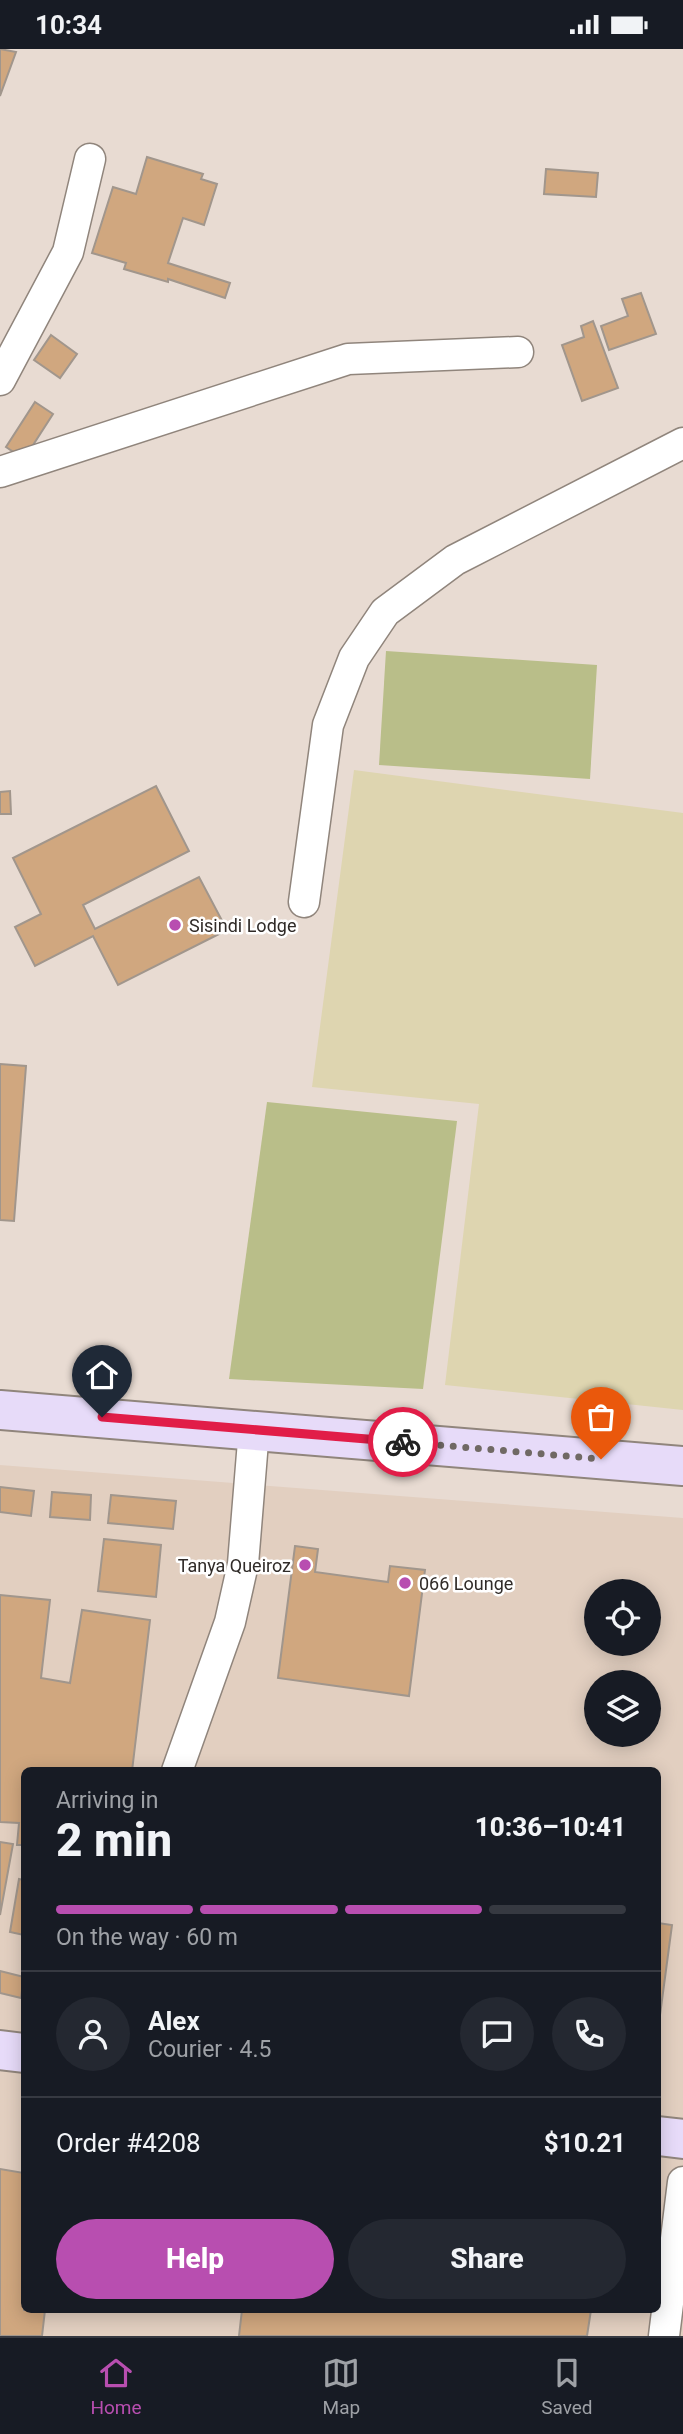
<!DOCTYPE html>
<meta charset="utf-8">
<style>
body{margin:0;font-family:Roboto,sans-serif;background:#242831;color:#f1f3f6;height:100vh;display:flex;flex-direction:column;font-size:26px;white-space:nowrap}
*{box-sizing:border-box;margin:0}
p{font-size:23px;color:#9ea1a6}
.icon{flex:none;width:38px;height:38px;fill:none;stroke:currentColor;stroke-width:2;stroke-linecap:round;stroke-linejoin:round}
.map{position:relative;flex:1;overflow:hidden}
.sheet{position:absolute;left:21px;top:1718px;width:640px;height:546px;display:flex;flex-direction:column;background:#171b24;border-radius:10px;box-shadow:0 4px 18px #0003}
.sheet>*{flex:none}
.controls{position:absolute;left:584px;top:1530px;display:grid;gap:14px}
.controls a{display:grid;place-items:center;width:77px;height:77px;border-radius:50%;background:#171b24;box-shadow:0 4px 18px #0003;font-size:35px}
.pin{position:absolute;display:grid;place-items:center;width:60px;height:60px;color:#fff;margin:-72px -30px;border-radius:50% 50% 50% 0;rotate:-45deg;box-shadow:0 0 7px #0007}
.pin .icon{rotate:45deg}
.courier{position:absolute;display:grid;place-items:center;width:70px;height:70px;margin:-35px;border:5px solid #e11d48;border-radius:50%;background:#fff;color:#222;box-shadow:0 2px 9px #0007}
.overview em{font-style:normal;font-weight:800}
.overview div{display:flex;flex-direction:column-reverse}
.overview{display:flex;align-items:center;justify-content:space-between;height:119px;padding:0 35px}
h1{font-size:46px;font-weight:800;line-height:52px}
.bar{display:grid;grid-template-columns:repeat(4,1fr);gap:10px 7px;align-content:center;height:84px;padding:0 35px}
.bar i{height:9px;border-radius:5px;background:#363941}
.bar .current{background:#b84eb0}
.bar p{grid-column:span 4}
.line{display:flex;align-items:center;gap:18px;padding:0 35px;border-top:2px solid #363941}
.line div{flex:1}
.round{display:grid;place-items:center;flex:none;width:74px;height:74px;border-radius:37px;background:#242831}
.button{display:flex;gap:14px;margin-top:auto;padding:14px 35px}
.button a{flex:1;height:80px;border-radius:42px;background:#b84eb0;color:#fff;font-size:28px;font-weight:800;line-height:80px;text-align:center}
.button a+a{background:#242831;color:#f1f3f6}
.status{display:flex;justify-content:space-between;align-items:center;height:49px;padding:0 35px;background:#171b24;direction:ltr}
.status svg{height:19px;fill:currentColor}
.tabs{display:flex;justify-content:space-around;align-items:center;height:98px;border-top:2px solid #363941;background:#171b24;font-size:19px;color:#9ea1a6}
.tabs a{display:grid;justify-items:center;gap:4px}
.tabs .current{color:#b84eb0}
.map>svg:first-child{display:block}
.built{fill:#e2cfc0;fill-rule:evenodd}
.green{fill:#b9be89}
.sand{fill:#ded5b0}
.building{fill:#d0a77f;stroke:#a1968c;stroke-width:2}
.lines{fill:none;stroke-linecap:round;stroke-linejoin:round}
.street-casing{stroke:#90857c;stroke-width:33}
.secondary-casing{stroke:#90857c;stroke-width:42}
.street{stroke:#fff;stroke-width:30}
.secondary{stroke:#e7dbf9;stroke-width:38}
.done{stroke:#706964;stroke-width:7;stroke-dasharray:0 12.6}
.route{stroke:#e11d48;stroke-width:9}
.poi-dot{fill:#b84eb0;stroke:#fff;stroke-width:2.5}
.labels{text-anchor:middle;dominant-baseline:central;stroke-width:5;stroke-linejoin:round;paint-order:stroke}
.poi-label{font-size:18px;fill:#302b28;stroke:#fff;text-anchor:start}
</style>
<div class="status"><b>10:34</b><svg viewBox="0 0 49 12"><path d="M0 12V9h3v3zM5 12V6h3v6zM10 12V3h3v9zM15 12V0h3v12zM26 1h20v11H26zM47 4h2v5h-2z"/></svg></div>
<div class="map">
<svg width="683" height="2287" viewBox="0 0 683 2287">
<rect width="100%" height="100%" fill="#e8dbd2"/>
<!-- built -->
<path class="built" d="M0,1416L683,1469V2287H0ZM597,1542H649V1594H597ZM597,1633H649V1685H597ZM24,1722H658V2261H24Z"/>
<!-- green -->
<g class="green">
<polygon points="386,602 597,616 590,730 379,716"/>
<polygon points="267,1053 457,1072 423,1340 229,1330"/>
</g>
<!-- sand -->
<polygon class="sand" points="354,721 683,764 683,1361 445,1336 479,1055 312,1038"/>
<!-- building -->
<g class="building">
<polygon points="0,0 16,3 0,47"/>
<polygon points="147,108 203,125 201,130 217,135 204,176 183,169 168,214 230,234 225,249 168,230 168,233 124,220 126,214 92,204 113,138 136,145"/>
<polygon points="546,120 598,124 596,148 544,145"/>
<polygon points="641,244 656,285 609,301 601,277 628,267 622,250"/>
<polygon points="593,272 618,339 582,352 562,296 584,288 581,277"/>
<polygon points="51,286 77,305 60,329 34,311"/>
<polygon points="35,353 53,365 24,410 6,398"/>
<polygon points="156,737 189,802 83,856 95,880 199,828 227,881 118,936 93,887 35,917 15,878 41,865 13,809"/>
<polygon points="10,742 11,765 0,765 0,743"/>
<polygon points="0,1015 26,1017 14,1172 0,1171"/>
<polygon points="0,1438 34,1442 31,1467 0,1463"/>
<polygon points="52,1443 91,1446 90,1471 50,1468"/>
<polygon points="111,1446 176,1452 173,1480 108,1474"/>
<polygon points="104,1490 161,1496 156,1548 98,1542"/>
<polygon points="295,1497 318,1500 315,1523 388,1533 390,1517 425,1521 409,1647 278,1629"/>
<polygon points="0,1546 50,1551 41,1629 70,1634 82,1561 150,1571 132,1722 24,1722 24,1796 17,1796 19,1774 0,1773"/>
<polygon points="0,1793 13,1795 0,1866"/>
<polygon points="19,1830 24,1831 24,1886 10,1883"/>
<polygon points="658,1874 672,1876 658,1981"/>
<polygon points="0,1922 24,1928 21,1949 0,1944"/>
<polygon points="0,2120 24,2124 24,2261 45,2261 42,2287 0,2287"/>
<polygon points="242,2261 591,2261 587,2287 239,2287"/>
</g>
<g class="lines">
<!-- street casing -->
<g class="street-casing">
<g id="street">
<polyline points="0,331 68,203 90,110"/>
<polyline points="0,423 348,310 518,303"/>
<polyline points="304,853 328,676 354,609 385,563 455,511 683,394"/>
<polyline points="177,1722 230,1573 243,1515 254,1380"/>
<polyline points="664,2287 683,2133"/>
</g>
</g>
<!-- secondary casing -->
<g class="secondary-casing">
<g id="secondary">
<polyline points="0,1361 683,1417"/>
<polyline points="0,2001 24,2004"/>
<polyline points="658,2087 683,2090"/>
</g>
</g>
<!-- street -->
<use href="#street" class="street"/>
<!-- secondary -->
<use href="#secondary" class="secondary"/>
</g>
<g class="lines">
<!-- done -->
<polyline class="done" points="403,1393 601,1410"/>
<!-- route -->
<polyline class="route" points="102,1368 403,1393"/>
</g>
<!-- markers -->
<g class="poi-dot">
<circle cx="175" cy="876" r="7"/>
<circle cx="305" cy="1516" r="7"/>
<circle cx="405" cy="1534" r="7"/>
</g>
<g class="labels">
<!-- poi labels -->
<g class="poi-label">
<text x="189" y="876">Sisindi Lodge</text>
<text x="291" y="1516" text-anchor="end">Tanya Queiroz</text>
<text x="419" y="1534">066 Lounge</text>
</g>
</g>
</svg>
<div class="controls">
<a><svg class="icon" aria-label="locate" viewBox="0 0 24 24"><circle cx="12" cy="12" r="6"/><path d="M12 2v4M12 18v4M2 12h4M18 12h4"/></svg></a>
<a><svg class="icon" aria-label="layers" viewBox="0 0 24 24"><path d="M12 4l9 5-9 5-9-5zM3 14l9 5 9-5"/></svg></a>
</div>
<div class="pin" style="left:601px;top:1410px;background:#ea580c"><svg class="icon" aria-label="bag" viewBox="0 0 24 24"><path d="M5 8h14l-1 12H6zM9 8a3 3 0 0 1 6 0"/></svg></div>
<div class="pin" style="left:102px;top:1368px;background:#1f2937"><svg class="icon" aria-label="home" viewBox="0 0 24 24"><path d="M3 11l9-7 9 7M6 9v11h12V9"/></svg></div>
<div class="courier" style="left:403px;top:1393px"><svg class="icon" aria-label="bike" viewBox="0 0 24 24"><circle cx="6" cy="16" r="4"/><circle cx="18" cy="16" r="4"/><path d="M6 16l4-8h5l3 8M10 8l3 8H6M13 5h3"/></svg></div>
<section class="sheet">
<div class="overview"><div><h1>2 min</h1><p>Arriving in</p></div><em>10:36–10:41</em></div>
<div class="bar"><i class="current"></i><i class="current"></i><i class="current"></i><i></i><p>On the way · 60 m</p></div>
<div class="line" style="height:126px"><a class="round"><svg class="icon" aria-label="person" viewBox="0 0 24 24"><circle cx="12" cy="8" r="4"/><path d="M4 21q1-7 8-7t8 7"/></svg></a><div><b>Alex</b><p>Courier · 4.5</p></div><a class="round"><svg class="icon" aria-label="chat" viewBox="0 0 24 24"><path d="M4 5h16v11H9l-5 4z"/></svg></a><a class="round"><svg class="icon" aria-label="phone" viewBox="0 0 24 24"><path d="M5 4h4l2 5-3 2q2 4 5 5l2-3 5 2v4C11 20 4 13 5 4z"/></svg></a></div>
<div class="line" style="height:91px"><div>Order #4208</div><b>$10.21</b></div>
<div class="button"><a>Help</a><a>Share</a></div>
</section>
</div>
<nav class="tabs">
<a class="current"><svg class="icon" aria-label="home" viewBox="0 0 24 24"><path d="M3 11l9-7 9 7M6 9v11h12V9"/></svg>Home</a>
<a><svg class="icon" aria-label="map" viewBox="0 0 24 24"><path d="M3 6l6-2 6 2 6-2v14l-6 2-6-2-6 2zM9 4v14M15 6v14"/></svg>Map</a>
<a><svg class="icon" aria-label="saved" viewBox="0 0 24 24"><path d="M7 4h10v16l-5-4-5 4z"/></svg>Saved</a>
</nav>
